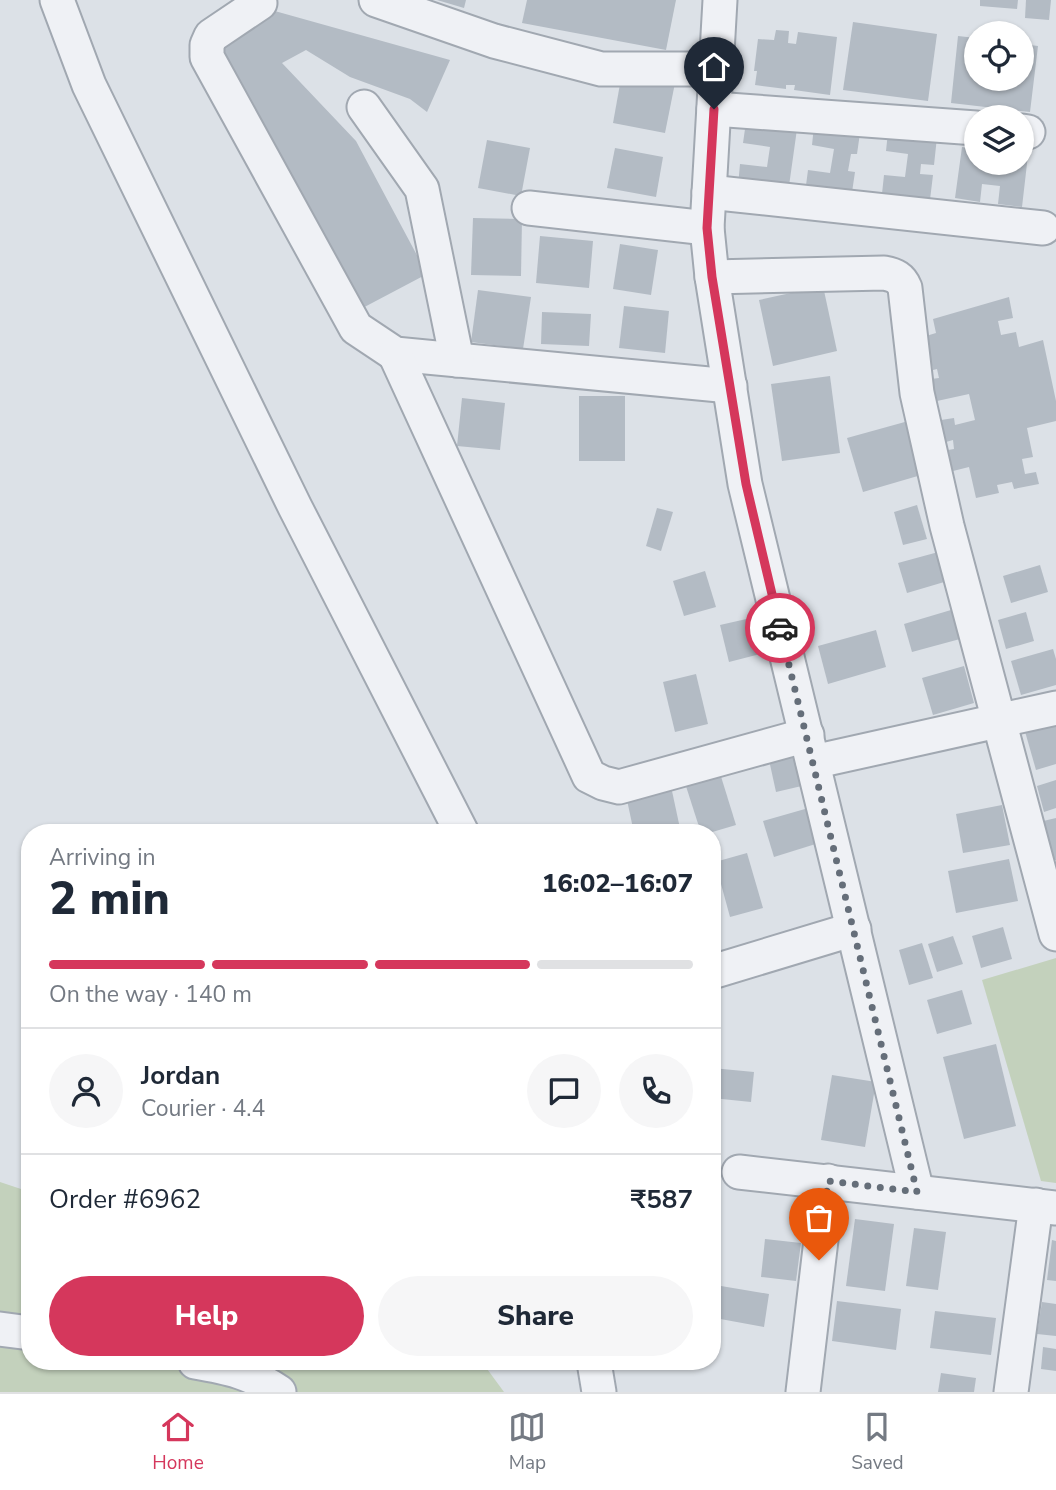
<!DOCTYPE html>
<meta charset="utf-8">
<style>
body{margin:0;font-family:"Nunito Sans",sans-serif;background:#f6f6f7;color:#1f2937;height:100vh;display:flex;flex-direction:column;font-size:26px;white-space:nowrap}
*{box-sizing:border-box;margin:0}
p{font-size:23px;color:#747a83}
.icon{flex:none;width:38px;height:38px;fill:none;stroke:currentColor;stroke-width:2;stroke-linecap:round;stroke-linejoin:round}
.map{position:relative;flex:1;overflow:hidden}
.panel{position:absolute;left:21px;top:824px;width:700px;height:546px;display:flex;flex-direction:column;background:#fff;border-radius:28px;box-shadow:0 2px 5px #0004}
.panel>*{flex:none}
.tools{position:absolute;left:964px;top:21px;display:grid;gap:14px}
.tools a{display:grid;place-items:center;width:70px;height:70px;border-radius:50%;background:#fff;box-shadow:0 2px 5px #0004;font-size:35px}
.pin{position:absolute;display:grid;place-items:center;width:60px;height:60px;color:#fff;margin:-72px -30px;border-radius:50% 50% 50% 0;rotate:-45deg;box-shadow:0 0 7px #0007}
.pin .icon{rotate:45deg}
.courier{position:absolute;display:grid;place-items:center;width:70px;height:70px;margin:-35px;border:5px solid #d5375c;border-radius:50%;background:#fff;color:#222;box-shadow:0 2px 9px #0007}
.summary em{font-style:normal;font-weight:800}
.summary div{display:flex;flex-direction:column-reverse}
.summary{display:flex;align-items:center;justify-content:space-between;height:119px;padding:0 28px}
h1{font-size:46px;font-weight:800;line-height:52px}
.bar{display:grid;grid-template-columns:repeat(4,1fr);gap:10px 7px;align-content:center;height:84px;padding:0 28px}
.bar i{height:9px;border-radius:5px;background:#e0e1e3}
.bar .on{background:#d5375c}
.bar p{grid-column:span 4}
.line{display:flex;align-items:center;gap:18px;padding:0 28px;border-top:2px solid #e0e1e3}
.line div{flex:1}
.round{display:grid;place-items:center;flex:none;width:74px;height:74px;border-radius:37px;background:#f6f6f7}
.button{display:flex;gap:14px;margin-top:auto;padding:14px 28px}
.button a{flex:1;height:80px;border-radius:42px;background:#d5375c;color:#fff;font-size:28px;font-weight:800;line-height:80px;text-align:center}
.button a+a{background:#f6f6f7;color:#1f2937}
.tab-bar{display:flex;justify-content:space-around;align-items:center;height:98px;border-top:2px solid #e0e1e3;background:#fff;font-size:19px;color:#747a83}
.tab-bar a{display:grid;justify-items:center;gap:4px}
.tab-bar .on{color:#d5375c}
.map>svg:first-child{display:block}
.green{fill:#c3d1bc}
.building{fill:#b3bbc4}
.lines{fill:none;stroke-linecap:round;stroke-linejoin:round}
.minor-casing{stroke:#a1a8b1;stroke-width:37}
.minor{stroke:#eff1f5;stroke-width:33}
.done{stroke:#656e79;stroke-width:7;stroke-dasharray:0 12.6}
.route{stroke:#d5375c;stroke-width:9}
</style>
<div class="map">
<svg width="1056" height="1392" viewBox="0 0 1056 1392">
<rect width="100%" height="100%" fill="#dce1e7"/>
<!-- green -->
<g class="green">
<polygon points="1056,958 1056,1183 1041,1181 982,980"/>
<polygon points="0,1182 30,1192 30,1362 482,1362 504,1392 0,1392"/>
</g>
<!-- building -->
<g class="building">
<polygon points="437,0 466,0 464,8"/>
<polygon points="527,0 676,0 666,50 522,23"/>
<polygon points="980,0 1018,0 1017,9 980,6"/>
<polygon points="1026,0 1051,0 1049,20 1025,18"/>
<polygon points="264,8 450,60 427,112 410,99 350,77 306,50 282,63 356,141 427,274 355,312 213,42"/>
<polygon points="853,22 937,34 928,101 843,90"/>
<polygon points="776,30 789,31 788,43 796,44 798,32 837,37 830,95 794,90 795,85 786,85 786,89 755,85 757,71 754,71 758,39 774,40"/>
<polygon points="958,36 976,38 976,79 1022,79 1022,44 1038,46 1030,112 951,103"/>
<polygon points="622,73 675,83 665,133 613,123"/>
<polygon points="746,122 797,129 788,193 738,186 740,164 767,167 770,147 743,143"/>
<polygon points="814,126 860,133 857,154 851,154 848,171 855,172 851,199 805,193 808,170 830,173 834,149 812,145"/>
<polygon points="888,132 937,137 934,165 921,164 920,174 933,175 929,208 881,203 884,175 905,177 908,154 886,151"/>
<polygon points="487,140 530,148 521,196 478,188"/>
<polygon points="962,147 976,149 976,163 995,165 995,163 1022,163 1022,154 1028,155 1022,207 998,204 1000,186 982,184 980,202 955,198"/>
<polygon points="615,148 663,157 656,197 607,188"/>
<polygon points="473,218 522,219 521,276 471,275"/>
<polygon points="540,236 593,241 589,288 536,283"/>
<polygon points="620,244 658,250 651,295 613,289"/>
<polygon points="823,286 837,351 773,366 759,300"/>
<polygon points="478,290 531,297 523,349 471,342"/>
<polygon points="1009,297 1013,318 998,321 1001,335 1016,332 1019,347 1043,340 1056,401 1056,421 1027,428 1033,457 1022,459 1025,474 1036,472 1039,484 1014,489 1012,482 997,485 999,493 976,498 969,467 953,471 948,450 954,449 953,440 946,442 941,420 954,418 955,425 975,420 969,394 937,401 931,379 939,378 937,369 933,370 926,336 936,333 933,319"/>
<polygon points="624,306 669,311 665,353 619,348"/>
<polygon points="542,312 591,314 589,346 541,344"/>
<polygon points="830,376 840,453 782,461 771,384"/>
<rect x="579" y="396" width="46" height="65"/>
<polygon points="462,398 505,403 500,450 457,446"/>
<polygon points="912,420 928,473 863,492 847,438"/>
<polygon points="917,505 927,539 903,545 894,512"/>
<polygon points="657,508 673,512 661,551 646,546"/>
<polygon points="942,551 951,580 907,593 898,563"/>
<polygon points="1040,565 1048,592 1011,603 1003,576"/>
<polygon points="705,571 716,607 684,616 673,581"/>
<polygon points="951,610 960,639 912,652 904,624"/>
<polygon points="1026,612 1034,641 1006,649 998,620"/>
<polygon points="764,615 772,651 729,662 720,625"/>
<polygon points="876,630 886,667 828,684 818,646"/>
<polygon points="1053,649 1056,659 1056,685 1021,695 1011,661"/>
<polygon points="964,666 974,703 933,715 922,678"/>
<polygon points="696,674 708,724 675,732 663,682"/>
<polygon points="1056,719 1056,764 1036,770 1024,728"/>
<polygon points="799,753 806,785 776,792 769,760"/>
<polygon points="719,770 736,825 709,833 701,833 684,780"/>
<polygon points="1056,780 1056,808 1044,812 1037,786"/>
<polygon points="672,791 681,833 634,833 627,800"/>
<polygon points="1002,805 1010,845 963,853 956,814"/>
<polygon points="812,807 822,842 774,857 763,821"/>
<polygon points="1056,818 1056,860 1050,861 1039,822"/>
<polygon points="747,853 763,908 730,917 715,862"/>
<polygon points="1009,859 1018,901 956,913 948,871"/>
<polygon points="1003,927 1012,959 981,968 972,936"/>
<polygon points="953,936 963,964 937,972 928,944"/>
<polygon points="922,943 933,978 909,985 899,950"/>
<polygon points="962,990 972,1024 937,1034 927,1000"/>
<polygon points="712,1001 721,1030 712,1032"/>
<polygon points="996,1044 1016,1126 964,1139 943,1057"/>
<polygon points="712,1068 754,1072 751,1102 712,1098"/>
<polygon points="832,1075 876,1082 865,1147 821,1140"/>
<polygon points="855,1219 894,1224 885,1291 846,1286"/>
<polygon points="914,1228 946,1232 938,1290 906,1286"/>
<polygon points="765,1239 801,1243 796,1281 761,1277"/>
<polygon points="1052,1240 1056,1241 1056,1281 1047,1280"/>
<polygon points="721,1286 769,1294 764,1327 715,1318"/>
<polygon points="837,1301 901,1309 896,1350 832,1341"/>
<polygon points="1042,1302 1056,1304 1056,1336 1037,1334"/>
<polygon points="935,1311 996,1318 991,1355 930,1348"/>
<polygon points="1043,1347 1056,1349 1056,1371 1041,1369"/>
<polygon points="941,1373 976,1378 974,1392 938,1392"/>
</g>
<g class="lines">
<!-- minor casing -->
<g class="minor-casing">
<g id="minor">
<polyline points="57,0 89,85 295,507 462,833"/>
<polyline points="376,0 494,41 601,69 716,69"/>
<polyline points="720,0 707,228 712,277 745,484 917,1192"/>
<polyline points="260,3 211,36 207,45 207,57 356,328 395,354 730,386"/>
<polyline points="364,107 422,189 457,360"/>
<polyline points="714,109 976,128"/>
<polyline points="1022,131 1028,132"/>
<polyline points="709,192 1043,228"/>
<polyline points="529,208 707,228"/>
<path d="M712,277L884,273C895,275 901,278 905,288L917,393L947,526L1056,934"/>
<polyline points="395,354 589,776 603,783 619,787 807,735"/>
<polyline points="813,762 1056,708"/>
<polyline points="712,972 854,929"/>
<polyline points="739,1172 1056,1208"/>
<polyline points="0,1329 30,1333"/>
<path d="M195,1362C230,1368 249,1372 279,1392"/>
<polyline points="594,1362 599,1392"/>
<polyline points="803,1392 828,1181"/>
<polyline points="1011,1392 1036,1205"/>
</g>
</g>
<!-- minor -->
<use href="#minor" class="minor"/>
</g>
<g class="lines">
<!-- done -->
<polyline class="done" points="780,628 917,1192 828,1181 819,1260"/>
<!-- route -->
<polyline class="route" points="714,109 707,228 712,277 746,484 780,628"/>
</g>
</svg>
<div class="tools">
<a><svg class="icon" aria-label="locate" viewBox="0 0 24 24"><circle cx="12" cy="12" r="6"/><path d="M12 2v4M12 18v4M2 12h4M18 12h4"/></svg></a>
<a><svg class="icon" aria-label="layers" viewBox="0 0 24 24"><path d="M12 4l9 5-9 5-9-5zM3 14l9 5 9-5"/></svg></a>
</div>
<div class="pin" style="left:819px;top:1260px;background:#ea580c"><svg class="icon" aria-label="bag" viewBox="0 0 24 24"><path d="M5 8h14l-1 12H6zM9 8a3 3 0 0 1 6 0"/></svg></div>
<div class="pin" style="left:714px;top:109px;background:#1f2937"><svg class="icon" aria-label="home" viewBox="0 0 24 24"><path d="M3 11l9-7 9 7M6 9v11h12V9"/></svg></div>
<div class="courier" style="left:780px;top:628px"><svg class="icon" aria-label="car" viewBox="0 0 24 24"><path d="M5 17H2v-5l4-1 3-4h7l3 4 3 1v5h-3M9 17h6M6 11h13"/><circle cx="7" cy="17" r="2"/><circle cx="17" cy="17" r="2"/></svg></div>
<section class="panel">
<div class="summary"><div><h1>2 min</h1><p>Arriving in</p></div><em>16:02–16:07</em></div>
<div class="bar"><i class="on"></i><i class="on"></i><i class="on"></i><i></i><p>On the way · 140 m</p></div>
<div class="line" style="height:126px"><a class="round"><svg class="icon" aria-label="person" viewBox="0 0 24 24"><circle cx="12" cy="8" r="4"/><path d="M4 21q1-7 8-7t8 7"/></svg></a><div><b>Jordan</b><p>Courier · 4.4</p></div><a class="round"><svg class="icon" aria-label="chat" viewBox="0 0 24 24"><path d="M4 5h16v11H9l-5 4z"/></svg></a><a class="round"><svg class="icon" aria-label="phone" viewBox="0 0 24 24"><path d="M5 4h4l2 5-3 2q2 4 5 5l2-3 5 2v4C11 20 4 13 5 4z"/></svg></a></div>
<div class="line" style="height:91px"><div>Order #6962</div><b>₹587</b></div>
<div class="button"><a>Help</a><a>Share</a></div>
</section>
</div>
<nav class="tab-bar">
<a class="on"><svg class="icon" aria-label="home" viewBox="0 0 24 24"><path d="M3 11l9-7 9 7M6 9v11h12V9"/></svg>Home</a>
<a><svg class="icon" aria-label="map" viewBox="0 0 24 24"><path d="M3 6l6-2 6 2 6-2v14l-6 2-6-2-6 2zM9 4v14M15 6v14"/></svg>Map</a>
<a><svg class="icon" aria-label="saved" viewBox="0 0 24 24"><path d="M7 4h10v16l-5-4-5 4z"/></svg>Saved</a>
</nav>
